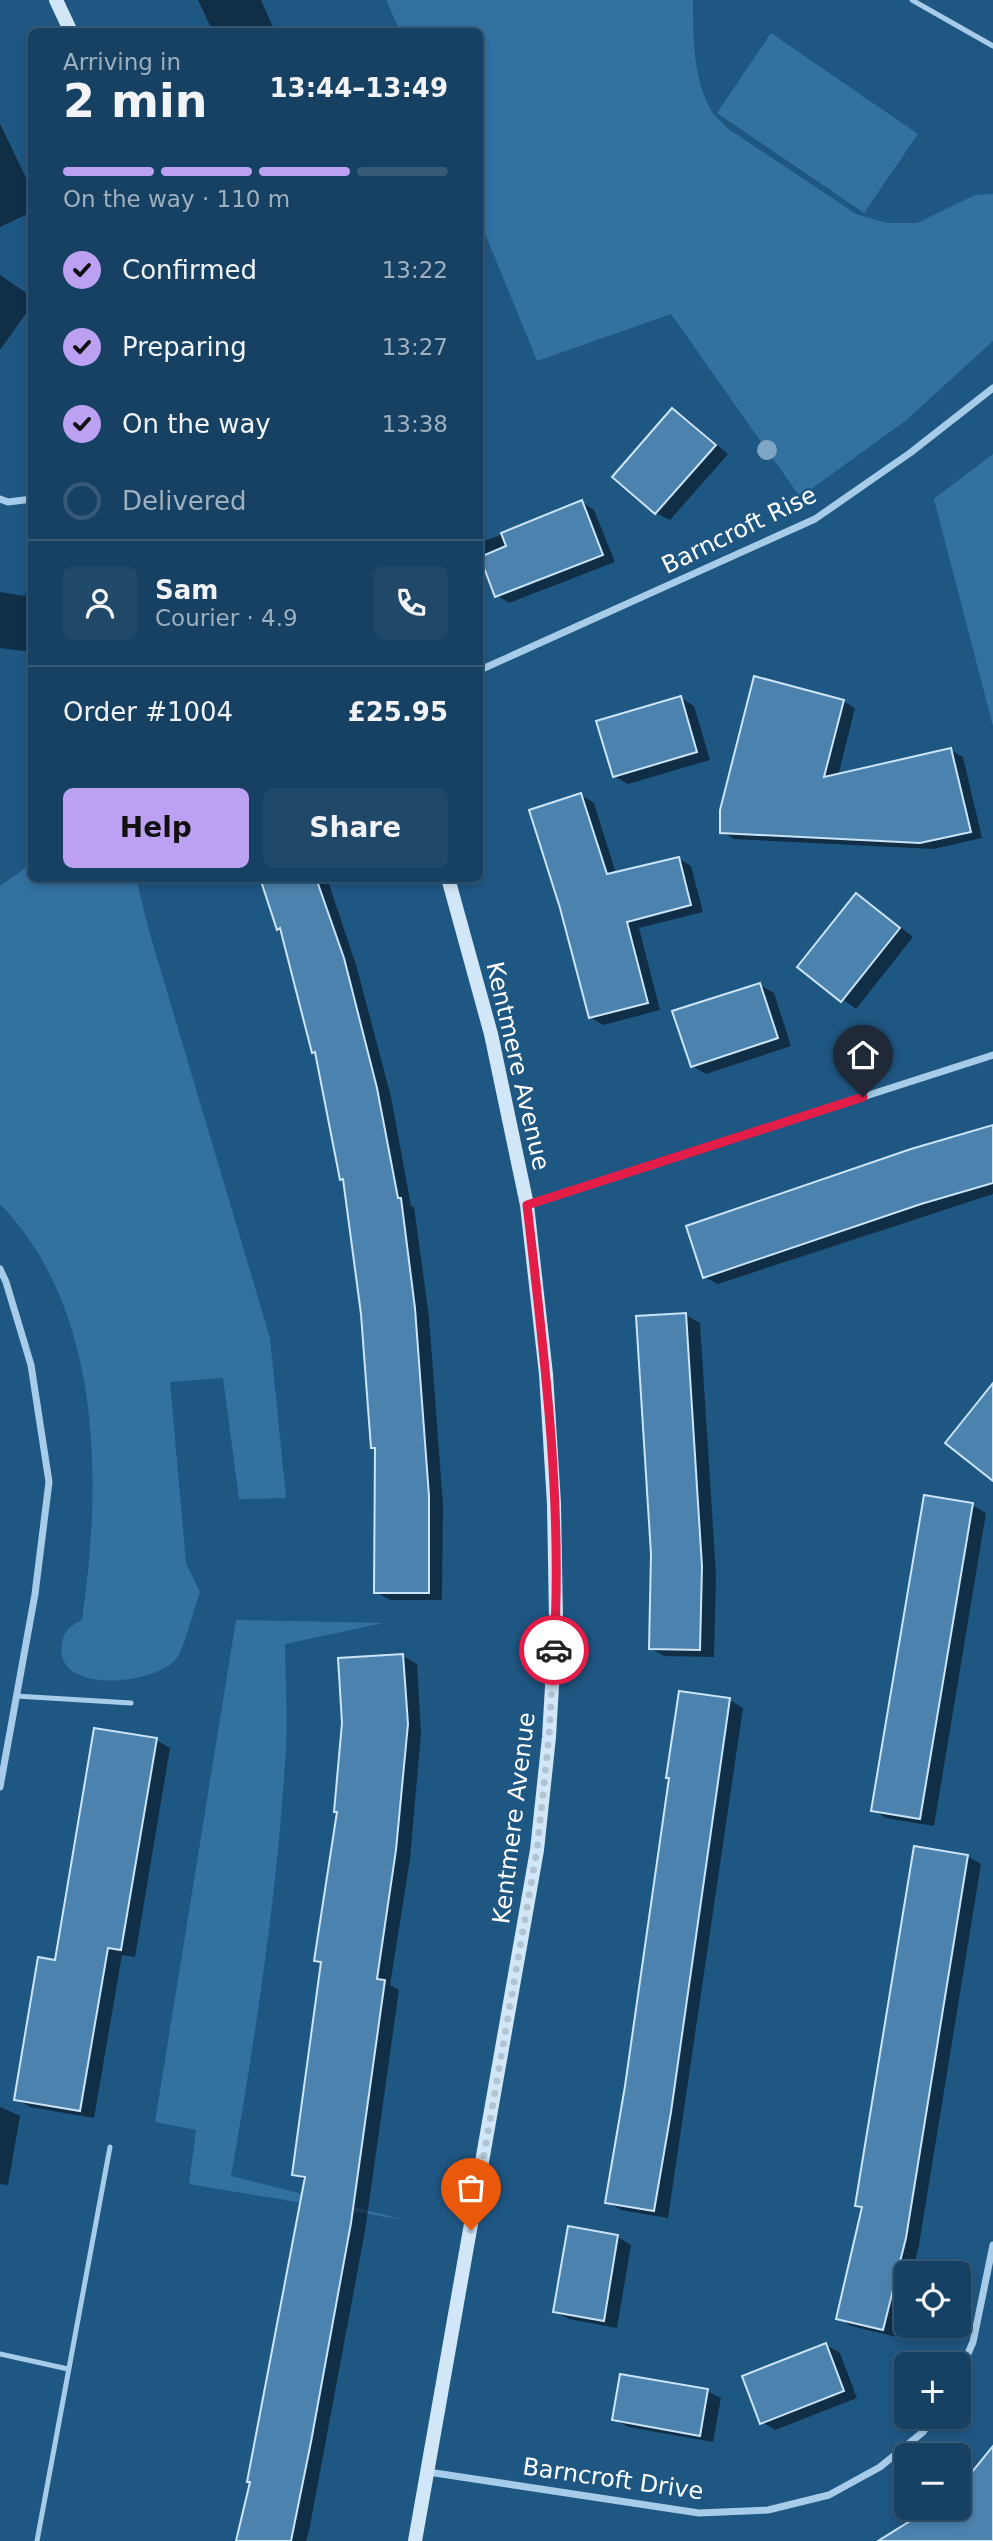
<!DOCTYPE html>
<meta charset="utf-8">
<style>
body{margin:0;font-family:"DejaVu Sans",sans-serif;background:#204868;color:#f1f3f6;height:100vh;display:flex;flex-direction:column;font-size:26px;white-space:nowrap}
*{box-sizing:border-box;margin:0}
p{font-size:23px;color:#9eafbe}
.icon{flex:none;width:38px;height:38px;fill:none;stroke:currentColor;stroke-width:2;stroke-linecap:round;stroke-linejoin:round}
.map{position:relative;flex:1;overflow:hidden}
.details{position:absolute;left:28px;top:28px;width:455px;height:854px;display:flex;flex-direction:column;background:#174162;border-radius:10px;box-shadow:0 4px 10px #0003,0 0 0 2px #365a77}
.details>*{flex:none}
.tools{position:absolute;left:894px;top:2261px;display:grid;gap:14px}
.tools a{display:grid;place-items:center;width:77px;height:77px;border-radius:10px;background:#174162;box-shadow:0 4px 10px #0003,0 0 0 2px #365a77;font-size:35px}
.pin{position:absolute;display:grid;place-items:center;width:60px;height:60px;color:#fff;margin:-72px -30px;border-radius:50% 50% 50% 0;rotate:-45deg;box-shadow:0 0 7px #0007}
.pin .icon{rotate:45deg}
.courier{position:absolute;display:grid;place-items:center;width:70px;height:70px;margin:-35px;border:5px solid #e11d48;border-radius:50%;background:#fff;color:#222;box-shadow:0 2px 9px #0007}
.headline em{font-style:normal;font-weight:700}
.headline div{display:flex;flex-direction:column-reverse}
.headline{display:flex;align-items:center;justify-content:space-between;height:119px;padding:0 35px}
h1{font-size:46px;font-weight:700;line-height:52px}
.bar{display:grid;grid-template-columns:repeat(4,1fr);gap:10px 7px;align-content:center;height:84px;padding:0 35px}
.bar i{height:9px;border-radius:5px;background:#365a77}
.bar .active{background:#bca0f2}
.bar p{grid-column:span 4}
.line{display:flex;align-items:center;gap:18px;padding:0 35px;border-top:2px solid #365a77}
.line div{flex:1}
.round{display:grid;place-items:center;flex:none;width:74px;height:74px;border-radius:10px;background:#204868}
ol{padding:0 35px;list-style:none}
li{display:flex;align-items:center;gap:21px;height:77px}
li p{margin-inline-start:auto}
li .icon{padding:7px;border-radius:50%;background:#bca0f2;color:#111;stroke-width:4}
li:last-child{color:#9eafbe}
li i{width:38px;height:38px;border:4px solid #365a77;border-radius:50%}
.cta{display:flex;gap:14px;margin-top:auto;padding:14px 35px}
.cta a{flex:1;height:80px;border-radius:10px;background:#bca0f2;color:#111;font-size:28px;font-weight:700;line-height:80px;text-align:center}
.cta a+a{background:#204868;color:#f1f3f6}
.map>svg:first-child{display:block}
.green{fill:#3371a1}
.shadow{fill:#0007}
.building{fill:#4c83ae;stroke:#cbe4f7;stroke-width:2}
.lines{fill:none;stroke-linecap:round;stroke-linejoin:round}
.lane{stroke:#a6cce9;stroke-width:5}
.street{stroke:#a6cce9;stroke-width:7}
.secondary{stroke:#d1e6f7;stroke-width:14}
.tree{fill:#7ea5c3}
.done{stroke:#b1c4d4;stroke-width:7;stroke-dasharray:0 12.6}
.route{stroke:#e11d48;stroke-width:9}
.labels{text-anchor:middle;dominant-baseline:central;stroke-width:5;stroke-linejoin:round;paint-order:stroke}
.street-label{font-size:24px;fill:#fff;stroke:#1f5783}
</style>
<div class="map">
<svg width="993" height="2541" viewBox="0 0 993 2541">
<rect width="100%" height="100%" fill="#1f5783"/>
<!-- green -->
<g class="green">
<path d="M386,0H693C693,36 693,80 712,112C716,118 723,123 727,128L856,214L887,223H917L975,195L993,194V341L904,422L800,497L671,314L537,361L480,221V32L400,31Z"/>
<polygon points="771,33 918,134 864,213 717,113"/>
<polygon points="993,454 993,726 934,499"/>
<path d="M31,864L32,878L136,879L149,931L270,1338L286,1498L239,1499L223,1378L170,1382L186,1563L200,1592C195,1605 184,1649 177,1658C157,1685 52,1696 62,1643C64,1631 71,1625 82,1620C102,1483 103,1310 0,1204V886Z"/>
<path d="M236,1620L383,1623L285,1644C285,1678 288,1712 286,1746C278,1890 256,2034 231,2176L405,2220L189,2184L196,2130L155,2122Z"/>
</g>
<!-- shadow -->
<g class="shadow">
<polygon points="198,0 261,0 275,32 213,32"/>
<polygon points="0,124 32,190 32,212 0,227"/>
<polygon points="0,275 32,297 32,305 0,350"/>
<polygon points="673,410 686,418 728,454 670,520 656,513 615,477"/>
<polygon points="582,502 594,510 615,562 509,603 497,595 480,553 480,543"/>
<polygon points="0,592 25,596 25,593 32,594 32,652 0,648"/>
<polygon points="681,698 694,706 710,760 628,784 614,776"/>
<polygon points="843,701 855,708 838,776 951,750 963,757 982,838 933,849 734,839 722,832"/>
<polygon points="581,795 594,803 616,874 678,858 691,866 703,912 639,928 660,1010 603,1025 590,1017"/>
<polygon points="261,878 327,878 357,968 391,1097 411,1206 414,1207 429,1317 443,1505 442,1600 390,1600 376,1592 377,1449 373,1447 363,1314 345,1181 342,1178 317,1054 314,1052 283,931 278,928"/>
<polygon points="856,895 870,903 913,937 856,1009 799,967"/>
<polygon points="760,985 774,993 791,1046 706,1074 692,1066"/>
<polygon points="993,1126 993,1194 718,1284 704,1277"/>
<polygon points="686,1315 700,1323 716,1575 714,1657 664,1656 650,1648"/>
<polygon points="972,1505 986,1513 934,1826 886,1818 873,1810"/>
<polygon points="403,1656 417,1664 421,1733 410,1859 390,1985 399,1990 365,2231 309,2531 306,2541 238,2541 252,2482 306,2181 294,2174 323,1964 316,1960"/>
<polygon points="730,1700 743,1708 668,2218 621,2210 607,2202"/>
<polygon points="156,1740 170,1748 135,1957 122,1955 94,2118 30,2107 16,2099 56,1962"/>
<polygon points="967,1856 981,1864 919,2245 912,2273 906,2273 906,2298 897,2337 851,2326 838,2318 864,2209 857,2205"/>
<polygon points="0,2107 20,2116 8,2185 0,2184"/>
<polygon points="569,2228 618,2237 631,2245 617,2328 569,2319 555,2312"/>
<polygon points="826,2345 840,2353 857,2398 775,2430 762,2422"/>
<polygon points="707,2391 721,2398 713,2442 628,2427 614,2419"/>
</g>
<!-- building -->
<g class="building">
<polygon points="672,408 716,445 655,514 612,477"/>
<polygon points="582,500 603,555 495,597 480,557 506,546 501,533"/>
<polygon points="754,676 844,700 824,777 951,748 971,832 920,843 720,833 720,810"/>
<polygon points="681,696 697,752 613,777 596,721"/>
<polygon points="581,793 607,874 679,857 691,905 627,922 648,1003 589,1018 560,908 529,810"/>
<polygon points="260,878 316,878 344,958 377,1088 398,1198 401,1198 415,1308 429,1496 429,1593 374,1593 375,1448 371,1448 361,1314 343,1179 340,1180 315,1052 312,1053 280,928 277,930"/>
<polygon points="856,893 900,928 841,1002 797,967"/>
<polygon points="760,983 778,1038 691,1067 672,1011"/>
<polygon points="993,1125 993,1183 921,1204 703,1278 686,1226 911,1149"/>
<polygon points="686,1313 702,1566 700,1650 649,1649 651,1554 636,1316"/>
<polygon points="993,1383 993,1481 945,1443"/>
<polygon points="924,1495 973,1503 920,1819 871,1811"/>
<polygon points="403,1654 408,1724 396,1850 377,1979 385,1980 351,2223 311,2442 291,2541 236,2541 250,2482 247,2482 305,2177 292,2175 321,1962 314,1961 337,1812 334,1812 342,1723 338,1658"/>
<polygon points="679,1691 730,1698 671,2112 654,2211 605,2203 625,2086 669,1778 666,1778"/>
<polygon points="94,1728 157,1738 121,1950 108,1948 80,2111 14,2100 38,1957 55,1960"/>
<polygon points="914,1846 968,1855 906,2238 883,2330 836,2319 862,2207 855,2206"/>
<polygon points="568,2226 618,2235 604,2321 553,2312"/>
<polygon points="826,2343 844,2391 760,2424 742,2376"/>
<polygon points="620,2374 708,2389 700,2436 612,2420"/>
<polygon points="993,2446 993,2541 878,2541 931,2508 959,2508 959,2488"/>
</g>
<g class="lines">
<!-- lane -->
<g class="lane">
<polyline points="912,0 993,46"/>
<polyline points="16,1696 131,1703"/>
<polyline points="0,2354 68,2369"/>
<polyline points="37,2541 110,2147"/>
</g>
<!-- street -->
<g class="street">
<polyline points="0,499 8,502 32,499"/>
<polyline points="480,670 815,519 910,453 993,388"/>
<polyline points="527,1205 993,1055"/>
<polyline points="0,1269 6,1282 31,1365 49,1482 35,1594 0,1787"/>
<polyline points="959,2374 973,2342 993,2245"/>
<polyline points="428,2472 699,2513 768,2510 829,2495 880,2467 923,2432 933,2417"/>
</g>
<!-- secondary -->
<g class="secondary">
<polyline points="56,0 71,32"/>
<polyline points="415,2541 537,1850 549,1737 556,1619 554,1504 546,1374 527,1205 491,1034 448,878"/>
</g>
</g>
<!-- trees -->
<circle class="tree" cx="767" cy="450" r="10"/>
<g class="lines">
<!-- done -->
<polyline class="done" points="471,2230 537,1850 549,1737 554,1650"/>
<!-- route -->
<path class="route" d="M554,1650C563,1502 544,1352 527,1205L863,1097"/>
</g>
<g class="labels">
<!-- street labels -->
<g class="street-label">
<text transform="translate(739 530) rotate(-26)">Barncroft Rise</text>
<text transform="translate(518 1066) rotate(77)">Kentmere Avenue</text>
<text transform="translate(514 1818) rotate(-83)">Kentmere Avenue</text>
<text transform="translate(613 2479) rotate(8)">Barncroft Drive</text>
</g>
</g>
</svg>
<div class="tools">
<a><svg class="icon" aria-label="locate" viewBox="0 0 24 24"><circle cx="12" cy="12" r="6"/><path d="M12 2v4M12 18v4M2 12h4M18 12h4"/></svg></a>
<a>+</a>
<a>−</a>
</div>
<div class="pin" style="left:471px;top:2230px;background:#ea580c"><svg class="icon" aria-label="bag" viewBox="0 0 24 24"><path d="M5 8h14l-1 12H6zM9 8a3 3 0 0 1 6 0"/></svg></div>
<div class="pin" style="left:863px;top:1097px;background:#1f2937"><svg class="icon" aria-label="home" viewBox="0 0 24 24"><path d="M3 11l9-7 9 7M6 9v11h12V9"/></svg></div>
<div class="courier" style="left:554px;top:1650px"><svg class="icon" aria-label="car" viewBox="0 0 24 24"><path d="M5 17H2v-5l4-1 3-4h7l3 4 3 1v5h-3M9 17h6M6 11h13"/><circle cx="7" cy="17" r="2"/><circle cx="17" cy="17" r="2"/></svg></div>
<section class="details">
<div class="headline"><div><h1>2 min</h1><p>Arriving in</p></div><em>13:44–13:49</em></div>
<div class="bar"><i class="active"></i><i class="active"></i><i class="active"></i><i></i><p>On the way · 110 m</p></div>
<ol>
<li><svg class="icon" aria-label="check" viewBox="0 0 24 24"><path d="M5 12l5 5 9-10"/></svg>Confirmed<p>13:22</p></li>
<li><svg class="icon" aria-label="check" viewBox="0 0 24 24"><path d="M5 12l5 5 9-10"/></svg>Preparing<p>13:27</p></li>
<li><svg class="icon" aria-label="check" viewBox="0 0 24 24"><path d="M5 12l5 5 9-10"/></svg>On the way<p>13:38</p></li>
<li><i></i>Delivered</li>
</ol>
<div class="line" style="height:126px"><a class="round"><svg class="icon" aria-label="person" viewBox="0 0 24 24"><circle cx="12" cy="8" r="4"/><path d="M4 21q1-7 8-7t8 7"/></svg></a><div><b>Sam</b><p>Courier · 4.9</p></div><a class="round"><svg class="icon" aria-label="phone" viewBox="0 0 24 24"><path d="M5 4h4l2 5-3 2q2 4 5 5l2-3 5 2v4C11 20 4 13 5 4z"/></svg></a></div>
<div class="line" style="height:91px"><div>Order #1004</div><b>£25.95</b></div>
<div class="cta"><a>Help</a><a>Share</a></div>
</section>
</div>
